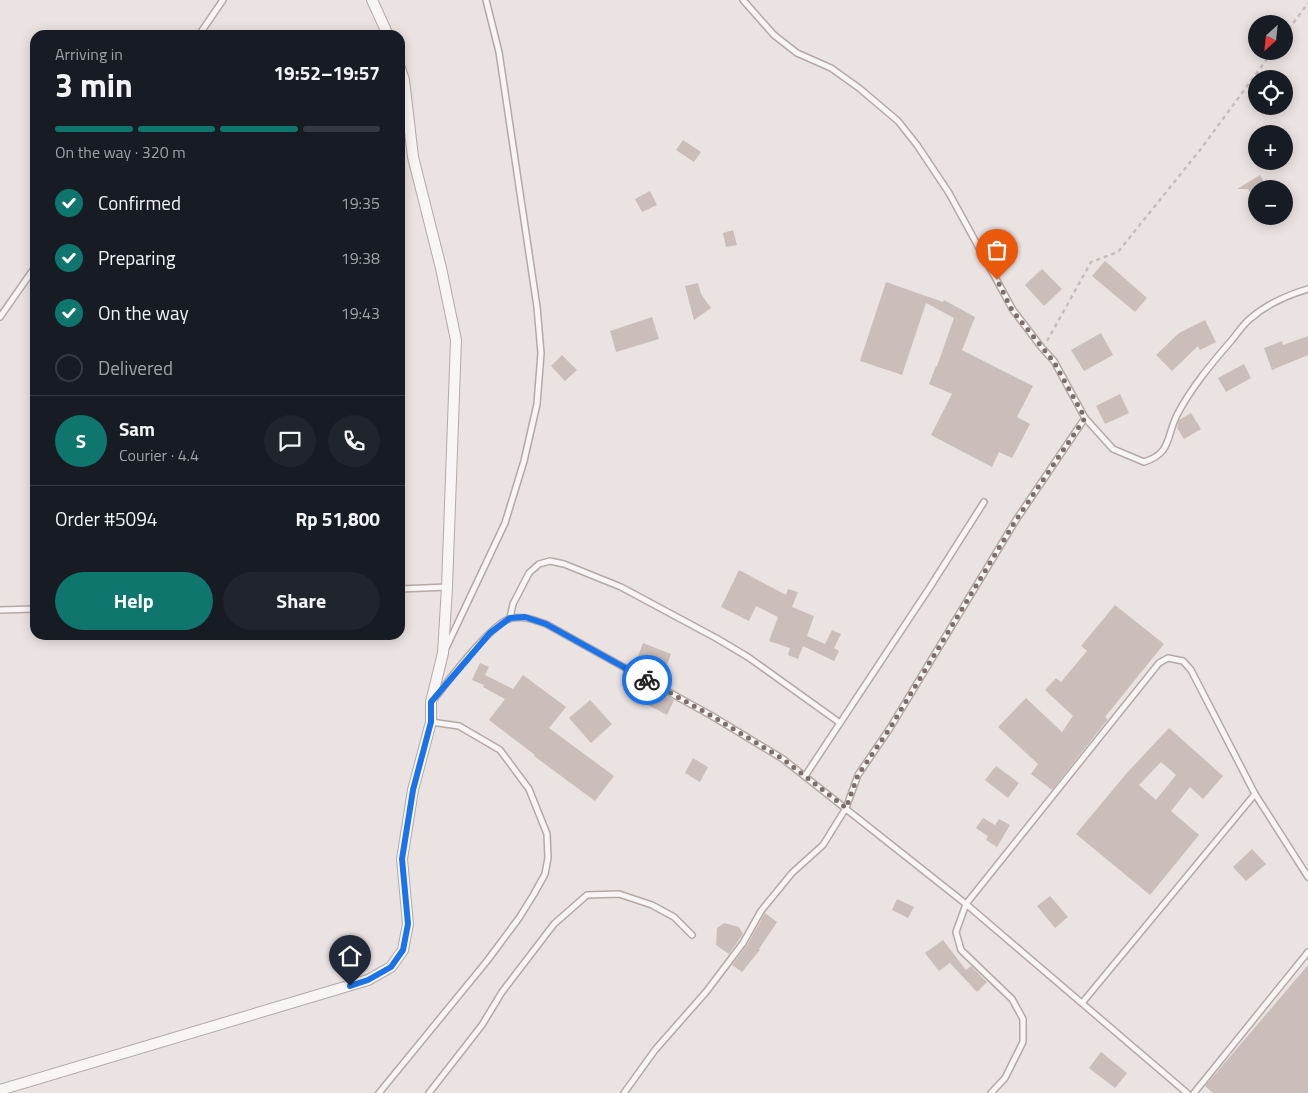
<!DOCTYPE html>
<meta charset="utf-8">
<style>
body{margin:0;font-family:"Titillium Web",sans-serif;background:#20242c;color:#f1f3f6;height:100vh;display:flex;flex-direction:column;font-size:19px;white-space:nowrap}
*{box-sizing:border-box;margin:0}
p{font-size:16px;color:#9ea1a6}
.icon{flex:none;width:28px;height:28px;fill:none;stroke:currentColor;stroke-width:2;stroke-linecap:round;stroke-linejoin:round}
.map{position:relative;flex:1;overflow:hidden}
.sheet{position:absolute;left:30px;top:30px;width:375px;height:610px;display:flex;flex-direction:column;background:#171b24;border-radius:15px;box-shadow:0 2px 12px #0003}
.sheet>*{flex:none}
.needle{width:32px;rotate:207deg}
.controls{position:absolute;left:1248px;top:15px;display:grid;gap:10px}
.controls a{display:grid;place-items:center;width:45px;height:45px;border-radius:50%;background:#171b24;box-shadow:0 2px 12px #0003;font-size:25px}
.pin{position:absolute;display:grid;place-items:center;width:42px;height:42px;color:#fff;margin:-51px -21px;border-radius:50% 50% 50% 0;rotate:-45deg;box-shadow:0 0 5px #0007}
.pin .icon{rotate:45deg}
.courier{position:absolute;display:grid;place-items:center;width:50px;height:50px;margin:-25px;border:4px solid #1a73e8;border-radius:50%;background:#fff;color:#222;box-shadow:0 1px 6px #0007}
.head em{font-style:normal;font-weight:700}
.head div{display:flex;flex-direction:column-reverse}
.head{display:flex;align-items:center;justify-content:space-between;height:85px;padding:0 25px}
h1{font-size:32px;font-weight:700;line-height:38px}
.bar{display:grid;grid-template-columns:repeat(4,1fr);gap:8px 5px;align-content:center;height:60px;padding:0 25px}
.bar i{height:6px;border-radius:4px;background:#363941}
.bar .on{background:#0f766e}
.bar p{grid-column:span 4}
.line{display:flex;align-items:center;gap:12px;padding:0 25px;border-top:1px solid #363941}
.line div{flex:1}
.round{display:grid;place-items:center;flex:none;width:52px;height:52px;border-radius:26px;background:#20242c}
ol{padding:0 25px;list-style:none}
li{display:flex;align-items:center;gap:15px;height:55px}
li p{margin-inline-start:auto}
li .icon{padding:5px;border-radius:50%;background:#0f766e;color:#fff;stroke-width:4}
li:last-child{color:#9ea1a6}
li i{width:28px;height:28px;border:2px solid #363941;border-radius:50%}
.cta{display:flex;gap:10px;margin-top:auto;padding:10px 25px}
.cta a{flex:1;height:58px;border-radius:30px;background:#0f766e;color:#fff;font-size:20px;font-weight:700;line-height:58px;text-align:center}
.cta a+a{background:#20242c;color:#f1f3f6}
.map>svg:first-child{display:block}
.building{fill:#cbbeba;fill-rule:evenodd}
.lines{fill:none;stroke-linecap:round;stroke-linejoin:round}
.service-casing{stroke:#b5a9a6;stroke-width:8}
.minor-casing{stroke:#b5a9a6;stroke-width:12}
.path{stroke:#c5bebb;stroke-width:2.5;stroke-dasharray:4 4;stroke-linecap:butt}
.service{stroke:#f8f5f4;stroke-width:5}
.minor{stroke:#f8f5f4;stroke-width:10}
.done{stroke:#7d6e69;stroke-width:5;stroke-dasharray:0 9}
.route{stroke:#1a73e8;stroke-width:6}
</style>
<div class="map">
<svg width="1308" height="1093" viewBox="0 0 1308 1093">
<rect width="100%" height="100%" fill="#eae3e1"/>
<!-- building -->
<g class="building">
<polygon points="683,140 701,152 694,162 676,150"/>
<polygon points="1260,175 1268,189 1256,189 1256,203 1248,189 1237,189"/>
<polygon points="650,191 657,205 642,212 635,199"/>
<polygon points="733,230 737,245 726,247 723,233"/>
<polygon points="1105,261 1147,298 1135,312 1092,276"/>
<polygon points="1042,269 1062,289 1044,306 1025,285"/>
<polygon points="886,282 943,302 944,300 975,317 962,350 1033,386 1017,417 1030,424 1012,458 999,452 992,467 931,435 952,394 929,384 936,366 937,366 954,318 926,303 902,375 860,361"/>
<polygon points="698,283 701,294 711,308 694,320 685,286"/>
<polygon points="652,317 659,339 616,352 610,331"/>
<polygon points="1205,320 1216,342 1200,350 1198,346 1172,371 1156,355 1179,333"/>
<polygon points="1101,333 1113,355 1084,371 1071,350"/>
<polygon points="1308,336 1308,355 1272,370 1264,348 1282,341 1283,345"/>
<polygon points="562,355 577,370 565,381 551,366"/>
<polygon points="1244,364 1251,378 1226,392 1218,378"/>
<polygon points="1120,394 1129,413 1105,424 1096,406"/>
<polygon points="1191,413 1201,429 1184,439 1177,428 1179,420"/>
<polygon points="739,570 786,595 788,589 798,592 792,607 814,616 807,636 825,644 832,630 841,634 834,648 839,651 834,661 803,646 798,659 788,655 790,648 769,641 778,617 756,606 749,621 721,607"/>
<polygon points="1115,605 1164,644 1105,717 1108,719 1052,790 1031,774 1038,764 998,727 1026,698 1062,732 1073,716 1045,690 1056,678 1061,682 1087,651 1081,646"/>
<polygon points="643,643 671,654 665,670 637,659"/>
<polygon points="480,663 489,667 485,675 513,689 523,675 566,707 549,728 614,776 595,801 534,756 535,755 489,720 505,699 483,687 484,685 472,680"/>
<polygon points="644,683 674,700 667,715 636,699"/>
<polygon points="590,700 612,724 591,743 569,718"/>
<path d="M1169,728L1223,776L1203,799L1190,787L1171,811L1199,835L1150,895L1076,834L1126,774ZM1161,762L1176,775L1156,800L1139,785Z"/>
<polygon points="693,758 708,767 700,782 685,773"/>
<polygon points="996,766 1019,783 1008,798 985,780"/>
<polygon points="983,818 995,825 999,819 1010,825 997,847 986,840 988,836 976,828"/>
<polygon points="1252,849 1266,864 1246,881 1233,867"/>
<polygon points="1050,896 1068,917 1055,928 1037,906"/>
<polygon points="897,899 914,907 908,918 892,910"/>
<polygon points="765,913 777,922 759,949 760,950 742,972 732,965 747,945"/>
<polygon points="724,923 739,927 743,934 729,954 716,945 717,928"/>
<polygon points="943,940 966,970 971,966 987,982 977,992 950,963 939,971 925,953"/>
<polygon points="1308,965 1308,1093 1213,1093 1205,1086"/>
<polygon points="1101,1052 1127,1073 1115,1088 1089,1068"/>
</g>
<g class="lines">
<!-- service casing -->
<g class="service-casing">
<g id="service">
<polyline points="199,35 223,0"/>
<polyline points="0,317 35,267"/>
<path d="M1085,418L1113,449L1144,462C1172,453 1166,437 1177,415C1191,388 1211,364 1231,341C1237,334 1243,324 1251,318C1267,304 1288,295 1308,289"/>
<polyline points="400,589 447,587"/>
<polyline points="0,610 35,609"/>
<polyline points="510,618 513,604 529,573 539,564 550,561 564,564 621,587 716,638 748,657 840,723"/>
<polyline points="446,648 505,523 524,461 537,404 541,353 537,307 499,52 486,0"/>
<path d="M435,698C449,680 492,622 512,618C525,616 535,620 546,624L712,716L783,759L966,904L1187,1093"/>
<polyline points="805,776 930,587 984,502"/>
<polyline points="1082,1003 1255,794"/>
<polyline points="379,1093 487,961 519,918 534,894 545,874 548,858 547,834 529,789 500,750 459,726 431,722"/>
<polyline points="429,1093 482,1025 502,992 554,924 587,895 619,894 652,905 674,917 692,935"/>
<polyline points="624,1093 655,1050 706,992 743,943 761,911 792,873 823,845 846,808 858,775 890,728 1016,520 1085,418 1054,361 1042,348 1013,310 949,193 917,145 898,121 859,88 831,68 797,53 774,35 743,0"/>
<polyline points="991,1093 1005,1078 1023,1042 1023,1019 1012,999 961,950 956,932 966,904 1159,663 1168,658 1183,661 1191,670 1255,794 1308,877"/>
<polyline points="1194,1093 1308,952"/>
</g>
</g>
<!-- minor casing -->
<g class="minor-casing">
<g id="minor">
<polyline points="372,0 388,35"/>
<polyline points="0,1090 368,980 391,967 403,950 408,924 402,859 413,790 431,722 431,702 443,653 447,587 456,340 441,268 413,157 404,80 400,68"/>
</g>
</g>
<!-- path -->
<g class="path">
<polyline points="1284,36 1308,3"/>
<polyline points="1047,341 1091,262 1118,252 1200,150 1273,51"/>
</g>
<!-- service -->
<use href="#service" class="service"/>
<!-- minor -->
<use href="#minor" class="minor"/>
</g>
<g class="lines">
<!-- done -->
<polyline class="done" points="647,680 712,716 783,759 846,808 858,775 890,728 1016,520 1085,418 1054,362 1012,310 997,280"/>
<!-- route -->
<polyline class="route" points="350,986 368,980 391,967 403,950 408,924 402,859 413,790 431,722 431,702 490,633 510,618 525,617 546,624 647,680"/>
</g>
</svg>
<div class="controls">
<a><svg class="needle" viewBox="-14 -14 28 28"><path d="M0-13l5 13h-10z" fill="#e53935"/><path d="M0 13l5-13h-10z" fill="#9ea1a6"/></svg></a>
<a><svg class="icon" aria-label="locate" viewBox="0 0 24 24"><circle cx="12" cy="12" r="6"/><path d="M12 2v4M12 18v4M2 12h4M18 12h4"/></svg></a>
<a>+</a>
<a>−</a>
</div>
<div class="pin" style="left:997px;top:280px;background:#ea580c"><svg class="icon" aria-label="bag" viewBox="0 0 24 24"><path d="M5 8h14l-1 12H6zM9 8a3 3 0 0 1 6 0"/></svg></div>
<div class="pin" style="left:350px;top:986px;background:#1f2937"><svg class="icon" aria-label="home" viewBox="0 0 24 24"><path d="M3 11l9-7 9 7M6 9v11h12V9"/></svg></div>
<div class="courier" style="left:647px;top:680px"><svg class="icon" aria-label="bike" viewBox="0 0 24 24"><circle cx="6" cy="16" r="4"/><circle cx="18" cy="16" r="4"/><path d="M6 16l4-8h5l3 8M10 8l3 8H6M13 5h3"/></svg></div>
<section class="sheet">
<div class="head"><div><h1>3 min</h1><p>Arriving in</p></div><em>19:52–19:57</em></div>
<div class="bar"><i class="on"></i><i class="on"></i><i class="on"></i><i></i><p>On the way · 320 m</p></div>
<ol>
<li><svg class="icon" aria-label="check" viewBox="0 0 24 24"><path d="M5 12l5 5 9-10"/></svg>Confirmed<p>19:35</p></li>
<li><svg class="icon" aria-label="check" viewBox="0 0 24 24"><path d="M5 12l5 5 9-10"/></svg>Preparing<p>19:38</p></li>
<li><svg class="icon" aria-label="check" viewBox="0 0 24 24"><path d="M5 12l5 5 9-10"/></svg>On the way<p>19:43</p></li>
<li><i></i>Delivered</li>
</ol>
<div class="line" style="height:90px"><b class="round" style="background:#0f766e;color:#fff">S</b><div><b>Sam</b><p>Courier · 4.4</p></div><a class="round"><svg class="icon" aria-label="chat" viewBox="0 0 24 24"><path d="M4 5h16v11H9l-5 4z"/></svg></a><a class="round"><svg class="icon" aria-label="phone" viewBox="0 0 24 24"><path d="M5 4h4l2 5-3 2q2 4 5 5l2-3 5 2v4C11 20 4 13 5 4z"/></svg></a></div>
<div class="line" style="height:65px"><div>Order #5094</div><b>Rp 51,800</b></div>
<div class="cta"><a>Help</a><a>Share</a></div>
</section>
</div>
